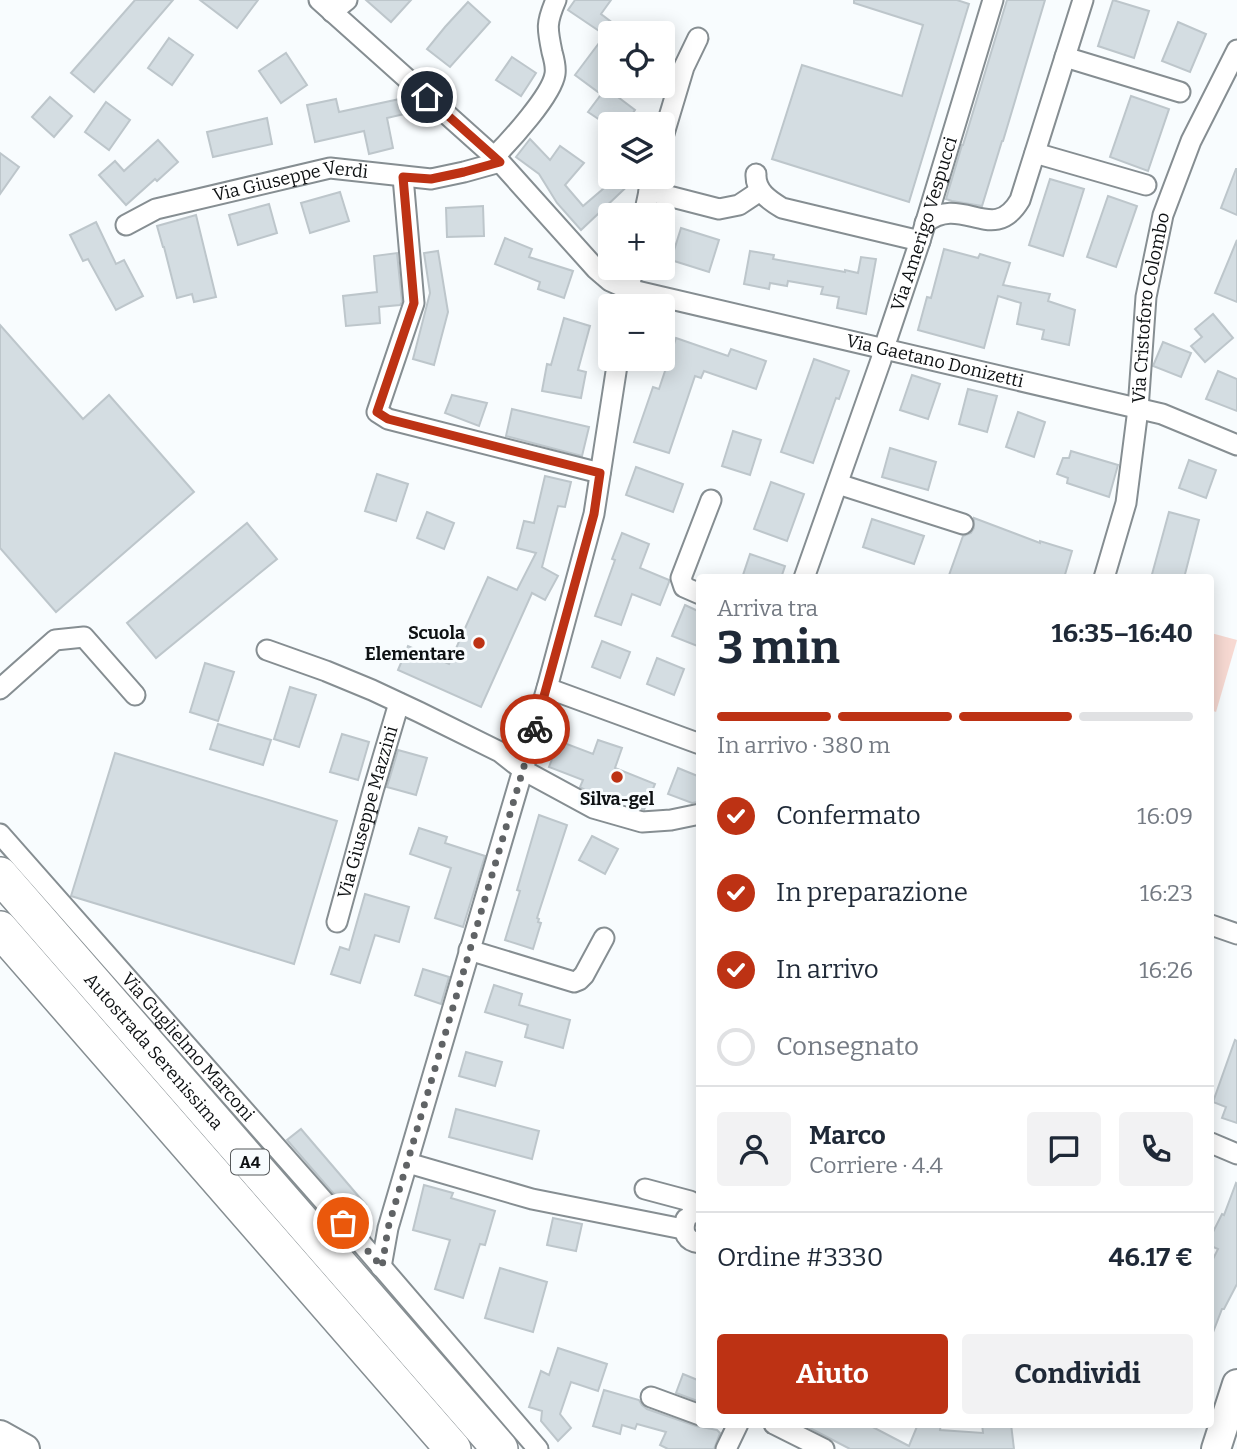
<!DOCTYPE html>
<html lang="it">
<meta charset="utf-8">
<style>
body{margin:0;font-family:Bitter,serif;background:#f2f2f3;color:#1f2937;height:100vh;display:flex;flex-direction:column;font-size:26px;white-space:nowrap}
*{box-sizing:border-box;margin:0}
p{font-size:23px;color:#747a83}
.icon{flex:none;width:38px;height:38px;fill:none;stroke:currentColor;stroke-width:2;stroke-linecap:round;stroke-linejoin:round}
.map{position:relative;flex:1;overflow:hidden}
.sheet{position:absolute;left:696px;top:574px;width:518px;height:854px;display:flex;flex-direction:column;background:#fff;border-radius:7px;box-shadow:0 4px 18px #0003}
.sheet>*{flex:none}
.tools{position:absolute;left:598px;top:21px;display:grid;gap:14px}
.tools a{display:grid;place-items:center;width:77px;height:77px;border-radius:7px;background:#fff;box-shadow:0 4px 18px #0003;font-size:35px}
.pin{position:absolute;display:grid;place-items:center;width:60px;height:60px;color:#fff;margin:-30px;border:4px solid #fff;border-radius:50%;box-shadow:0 2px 7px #0007}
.courier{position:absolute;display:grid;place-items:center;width:70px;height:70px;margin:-35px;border:5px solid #bd3214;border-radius:50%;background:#fff;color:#222;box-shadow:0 2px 9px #0007}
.summary em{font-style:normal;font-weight:700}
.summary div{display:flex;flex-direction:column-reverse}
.summary{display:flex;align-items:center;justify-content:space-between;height:119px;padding:0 21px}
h1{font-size:46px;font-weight:700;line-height:52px}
.bar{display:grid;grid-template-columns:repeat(4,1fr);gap:10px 7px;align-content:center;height:84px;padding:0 21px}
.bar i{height:9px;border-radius:5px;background:#e0e1e3}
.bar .on{background:#bd3214}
.bar p{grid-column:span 4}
.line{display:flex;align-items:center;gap:18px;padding:0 21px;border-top:2px solid #e0e1e3}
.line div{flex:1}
.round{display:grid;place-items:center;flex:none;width:74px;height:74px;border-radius:7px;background:#f2f2f3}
ol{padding:0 21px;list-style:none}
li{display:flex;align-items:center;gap:21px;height:77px}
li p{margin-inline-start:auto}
li .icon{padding:7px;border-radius:50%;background:#bd3214;color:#fff;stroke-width:4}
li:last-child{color:#747a83}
li i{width:38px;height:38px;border:4px solid #e0e1e3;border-radius:50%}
.primary-button{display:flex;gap:14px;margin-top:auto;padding:14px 21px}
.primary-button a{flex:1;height:80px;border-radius:7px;background:#bd3214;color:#fff;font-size:28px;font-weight:700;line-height:80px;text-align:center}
.primary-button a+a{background:#f2f2f3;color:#1f2937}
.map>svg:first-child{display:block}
.green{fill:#f7d9d2}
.building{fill:#d4dde2;stroke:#bdc6cb;stroke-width:2}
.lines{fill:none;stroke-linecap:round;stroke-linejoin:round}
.street-casing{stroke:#868e92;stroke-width:23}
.secondary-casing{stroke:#868e92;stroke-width:32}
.highway-casing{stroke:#868e92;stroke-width:38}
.street{stroke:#fff;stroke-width:19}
.secondary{stroke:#fff;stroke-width:28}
.highway{stroke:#fff;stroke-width:35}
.done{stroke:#606365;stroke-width:7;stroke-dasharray:0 12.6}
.route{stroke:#bd3214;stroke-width:9}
.poi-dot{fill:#bd3214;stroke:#f8fcfe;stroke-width:2.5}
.labels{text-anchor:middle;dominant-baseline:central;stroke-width:6;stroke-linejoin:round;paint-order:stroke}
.shield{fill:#f8fcfe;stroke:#54585a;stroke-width:2}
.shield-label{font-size:16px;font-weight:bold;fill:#0e1113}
.street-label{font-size:18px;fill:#0e1113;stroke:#f8fcfe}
.poi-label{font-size:18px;font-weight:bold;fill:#0e1113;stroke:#f8fcfe;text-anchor:end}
</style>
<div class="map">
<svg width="1237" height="1449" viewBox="0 0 1237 1449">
<rect width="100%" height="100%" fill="#f8fcfe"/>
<!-- green -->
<polygon class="green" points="1211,633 1237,640 1216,712 1211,710"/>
<!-- building -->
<g class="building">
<polygon points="135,0 173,0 94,92 71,73"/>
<polygon points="200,0 258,0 237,28"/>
<polygon points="366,0 411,0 391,22"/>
<polygon points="575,0 611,0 601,14 626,33 611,33 611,75 598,92 575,75 605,35 568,10"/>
<polygon points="854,0 957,0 969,4 909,202 772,159 802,65 902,96 923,25 854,3"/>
<polygon points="1007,0 1045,0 1003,141 1002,141 982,206 952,201 946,199 962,145 963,145"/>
<polygon points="1113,0 1149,11 1134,58 1098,46"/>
<polygon points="468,2 490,22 450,67 427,49 445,27"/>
<polygon points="1178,22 1206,34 1190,72 1162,61"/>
<polygon points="169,38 193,55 172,85 148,68"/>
<polygon points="286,53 307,85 281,103 259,71"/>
<polygon points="512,57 536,73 521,96 496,80"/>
<polygon points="606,88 635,110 625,124 606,124 588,112"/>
<polygon points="1131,96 1169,109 1148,171 1110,157"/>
<polygon points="50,97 72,116 54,137 32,117"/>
<polygon points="409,97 413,112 387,118 393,148 369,154 364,131 315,142 307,105 336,99 339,112"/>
<polygon points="106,102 130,120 109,150 85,132"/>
<polygon points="267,118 272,144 213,157 207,132"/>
<polygon points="530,139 550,160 560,146 584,163 565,185 583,206 617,177 637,177 581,230 557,203 539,174 516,157"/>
<polygon points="158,140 178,162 157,181 155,179 126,205 99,175 115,161 124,171"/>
<polygon points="0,153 19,167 0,194"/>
<polygon points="1236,169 1237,169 1237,215 1221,208"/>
<polygon points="1050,179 1084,189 1063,256 1029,245"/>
<polygon points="340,192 349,221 310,233 301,203"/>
<polygon points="1108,196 1137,206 1116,267 1087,257"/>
<polygon points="269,204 277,233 238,245 229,215"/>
<polygon points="483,206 484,236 447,237 446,208"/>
<polygon points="196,215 216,297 194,302 192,294 177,298 164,247 163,247 157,226"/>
<polygon points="96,222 116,264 124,260 143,296 116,310 88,259 83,261 70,235"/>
<polygon points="681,228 719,240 709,272 671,260"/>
<polygon points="505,238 532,249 529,257 573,271 564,298 538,289 540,282 495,264"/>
<polygon points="1237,240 1237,302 1215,293"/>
<polygon points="944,249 978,258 980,254 1010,263 1003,285 1050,294 1048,301 1075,310 1069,345 1042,339 1044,330 1017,324 1021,303 998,296 984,348 918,330 927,297 931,298"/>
<polygon points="438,251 448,312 434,365 413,359 430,293 424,253"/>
<polygon points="750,251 774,255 773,259 845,272 845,270 858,273 861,257 876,259 866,314 837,308 839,297 821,294 823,287 788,281 787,286 770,283 769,289 744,284"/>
<polygon points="397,253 402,302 400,305 379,307 380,323 346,326 343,296 377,292 374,256"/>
<polygon points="1213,314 1233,338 1205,362 1191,346 1202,337 1195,329"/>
<polygon points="564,318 590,326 578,370 586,372 581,398 542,391 547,364 551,365"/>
<polygon points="0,325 83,419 109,395 194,492 56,612 0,548"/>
<polygon points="676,338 728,356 731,349 766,361 756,389 704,371 701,378 695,376 669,453 634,442 653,387 659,389"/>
<polygon points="1163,342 1191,353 1181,377 1153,366"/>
<polygon points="814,359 849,371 839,399 836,398 813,463 781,452"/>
<polygon points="1218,371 1237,379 1237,411 1206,399"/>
<polygon points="912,375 940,384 928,419 900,410"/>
<polygon points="968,389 997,396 987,432 959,424"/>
<polygon points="452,395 487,403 479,426 445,413"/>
<polygon points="512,409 589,427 582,456 506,436"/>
<polygon points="1018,412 1045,422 1034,457 1006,447"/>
<polygon points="733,431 761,440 750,475 722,466"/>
<polygon points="890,448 936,462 928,490 882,477"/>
<polygon points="1071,451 1118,465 1109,497 1067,483 1068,478 1057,474 1063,458 1069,458"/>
<polygon points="1189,460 1216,470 1206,498 1179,488"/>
<polygon points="636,467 683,484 673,512 626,495"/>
<polygon points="377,474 408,484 396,521 365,511"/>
<polygon points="545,476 571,482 565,507 558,506 542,567 558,576 545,600 532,593 481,707 398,670 408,646 449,664 488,577 517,590 536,553 517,548 524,521 534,523"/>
<polygon points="771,482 804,494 787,541 754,529"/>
<polygon points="427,512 454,523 444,549 417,538"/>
<polygon points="1169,512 1199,520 1184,578 1151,578"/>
<polygon points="974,518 1040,543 1040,541 1072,551 1064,578 948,578 963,536 971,533 974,528"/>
<polygon points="872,519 924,536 914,564 863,547"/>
<polygon points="247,523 277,559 156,658 127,623"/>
<polygon points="622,533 649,544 640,568 669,580 669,582 660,605 632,594 621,625 595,616 615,560 612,559"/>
<polygon points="750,554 785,566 781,578 742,578"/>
<polygon points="685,605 700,612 700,647 672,636"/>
<polygon points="602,641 630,652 620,678 592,667"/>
<polygon points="657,658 684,669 674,695 647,684"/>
<polygon points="205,663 234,672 218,721 190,712"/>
<polygon points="290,687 316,695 299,747 274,739"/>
<polygon points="218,724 271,740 263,765 210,749"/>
<polygon points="342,734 369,742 358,780 330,772"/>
<polygon points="598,740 622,748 615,768 655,784 644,810 608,795 606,799 598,797 580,787 583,780 549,767 559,741 593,754"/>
<polygon points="398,750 427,758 416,795 387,787"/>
<polygon points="115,753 337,821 294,964 71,896"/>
<polygon points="678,768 700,777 700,793 697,802 692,803 668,794"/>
<polygon points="539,815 567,825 537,918 539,919 538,922 541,923 533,949 505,940 520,891 517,890"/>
<polygon points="419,828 447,837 445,843 485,856 463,927 435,918 451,868 410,854"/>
<polygon points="592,836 618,849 605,874 579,860"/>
<polygon points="365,894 409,907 399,942 375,935 360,983 331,974 340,947 349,950"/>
<polygon points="423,969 449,977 441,1004 415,995"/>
<polygon points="494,985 522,994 519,1005 570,1020 563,1048 525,1037 528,1025 485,1012"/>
<polygon points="1235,1040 1237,1041 1237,1123 1222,1118 1226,1107 1213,1102"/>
<polygon points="466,1052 502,1062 495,1086 459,1076"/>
<polygon points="456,1109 539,1131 532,1159 449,1137"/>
<polygon points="301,1129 366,1205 353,1216 287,1140"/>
<polygon points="1236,1183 1237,1184 1237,1284 1224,1309 1222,1309 1212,1335 1211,1334 1211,1263 1218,1249 1211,1246 1211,1236 1222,1214 1224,1215"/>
<polygon points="424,1185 453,1193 451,1198 495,1211 485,1245 480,1244 463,1298 435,1289 450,1240 413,1230"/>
<polygon points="553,1218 582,1224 576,1251 547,1245"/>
<polygon points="500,1268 547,1282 533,1332 485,1318"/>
<polygon points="558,1348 607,1364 598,1391 571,1382 560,1414 571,1428 558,1441 541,1421 542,1411 529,1407 541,1371 549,1375"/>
<polygon points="683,1374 700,1381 700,1402 676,1393"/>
<polygon points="604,1390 639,1400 642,1405 647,1409 696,1426 717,1430 720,1433 714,1449 668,1449 660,1445 666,1432 637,1424 635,1429 622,1425 620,1434 593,1426"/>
<polygon points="802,1424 867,1424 909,1446 918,1424 941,1424 940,1430 983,1433 982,1424 1011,1424 1014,1449 850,1449"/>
</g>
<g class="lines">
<!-- street casing -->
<g class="street-casing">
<g id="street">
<path id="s1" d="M319,0L500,162L596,269L610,281L628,289L1162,414L1237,445"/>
<polyline points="332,12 347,0"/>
<polyline points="1065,57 1180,92"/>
<polyline points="663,137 684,67 698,38"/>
<polyline points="1035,153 1146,185"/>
<path d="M494,157C510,141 552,95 555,74C556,68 554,59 552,52C547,28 546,23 556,0"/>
<path d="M756,174C755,191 769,200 782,208L920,241"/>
<polyline points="403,177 414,303 377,412 388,419 600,473"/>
<polyline points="649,191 719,209 739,205 760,191"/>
<polyline points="644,215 652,177"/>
<path d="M925,223C962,193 993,246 1020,200L1083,0"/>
<path id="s2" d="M126,225L156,209L330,168L431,179L464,172L500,162"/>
<polyline points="626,306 633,268"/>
<polyline points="838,484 963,524"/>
<path id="s3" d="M804,578L881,360L887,339L920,241L993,0"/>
<path id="s4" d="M1104,578L1126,503L1138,409L1146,297L1163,215L1191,141L1237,50"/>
<polyline points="700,594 684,587 681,578 711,500"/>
<polyline points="267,650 326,671 372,690 419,712 500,752 523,770 593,808 642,822 671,820 700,814"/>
<polyline points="547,688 700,744"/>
<polyline points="0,689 55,640 84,637 135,695"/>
<path id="s5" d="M0,834L361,1243L538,1449"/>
<path id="s6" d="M337,922L373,791L399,703"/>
<polyline points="1211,925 1237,934"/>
<polyline points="469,950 574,982 579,980 584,975 604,938"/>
<polyline points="1211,1143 1237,1154"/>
<polyline points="408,1163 532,1199 683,1229"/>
<polyline points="645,1189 690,1201 694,1213"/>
<path d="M686,1219C681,1232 687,1242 700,1243"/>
<polyline points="381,1267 388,1228 547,688 594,514 618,359"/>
<polyline points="651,1397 700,1415"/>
<polyline points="774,1424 824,1449"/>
<polyline points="726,1449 738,1424"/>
</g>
</g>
<!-- secondary casing -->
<g class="secondary-casing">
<g id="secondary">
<polyline points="0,1435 25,1449"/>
<polyline points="1216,1449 1237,1384"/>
</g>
</g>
<!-- highway casing -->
<g class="highway-casing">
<g id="highway">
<path id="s7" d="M0,875L500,1449"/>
<polyline points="0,929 453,1449"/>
</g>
</g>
<!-- street -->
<use href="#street" class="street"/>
<!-- secondary -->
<use href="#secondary" class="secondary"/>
<!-- highway -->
<use href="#highway" class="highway"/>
</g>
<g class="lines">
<!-- done -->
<polyline class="done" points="343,1223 382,1267 388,1228 535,729"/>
<!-- route -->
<polyline class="route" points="427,97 500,162 464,172 431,179 403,177 414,303 377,412 388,419 600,473 594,514 535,729"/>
</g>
<!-- markers -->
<g class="poi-dot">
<circle cx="479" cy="643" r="7"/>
<circle cx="617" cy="777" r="7"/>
</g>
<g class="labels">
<!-- shield labels -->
<rect class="shield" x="231" y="1149.5" width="38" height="25" rx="5"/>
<g class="shield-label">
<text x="250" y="1162">A4</text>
</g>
<!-- street labels -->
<g class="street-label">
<text stroke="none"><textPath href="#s2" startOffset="172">Via Giuseppe Verdi</textPath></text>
<text stroke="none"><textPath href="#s3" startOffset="374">Via Amerigo Vespucci</textPath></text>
<text stroke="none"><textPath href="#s4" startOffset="275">Via Cristoforo Colombo</textPath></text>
<text stroke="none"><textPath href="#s1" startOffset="740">Via Gaetano Donizetti</textPath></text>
<text stroke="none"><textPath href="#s6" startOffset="114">Via Giuseppe Mazzini</textPath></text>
<text stroke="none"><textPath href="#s5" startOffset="284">Via Guglielmo Marconi</textPath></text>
<text stroke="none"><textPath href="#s7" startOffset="234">Autostrada Serenissima</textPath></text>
</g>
<!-- poi labels -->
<g class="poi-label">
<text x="465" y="633">Scuola<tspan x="465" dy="21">Elementare</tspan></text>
<text x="617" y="799" text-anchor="middle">Silva-gel</text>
</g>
</g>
</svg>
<div class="tools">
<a><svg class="icon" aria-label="locate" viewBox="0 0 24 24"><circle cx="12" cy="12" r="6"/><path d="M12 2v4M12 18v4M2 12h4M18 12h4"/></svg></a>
<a><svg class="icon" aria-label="layers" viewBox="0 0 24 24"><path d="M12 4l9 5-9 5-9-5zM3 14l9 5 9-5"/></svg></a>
<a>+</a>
<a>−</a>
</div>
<div class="pin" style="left:343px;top:1223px;background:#ea580c"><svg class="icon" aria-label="bag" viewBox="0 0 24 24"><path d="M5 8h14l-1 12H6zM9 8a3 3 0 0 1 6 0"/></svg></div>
<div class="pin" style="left:427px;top:97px;background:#1f2937"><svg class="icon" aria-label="home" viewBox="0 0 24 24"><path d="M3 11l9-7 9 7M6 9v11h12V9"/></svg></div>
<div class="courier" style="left:535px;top:729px"><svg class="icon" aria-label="bike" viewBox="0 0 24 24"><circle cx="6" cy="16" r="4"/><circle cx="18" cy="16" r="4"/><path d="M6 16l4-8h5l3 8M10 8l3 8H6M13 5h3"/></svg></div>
<section class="sheet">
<div class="summary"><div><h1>3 min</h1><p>Arriva tra</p></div><em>16:35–16:40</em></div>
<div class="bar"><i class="on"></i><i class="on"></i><i class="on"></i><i></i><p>In arrivo · 380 m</p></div>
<ol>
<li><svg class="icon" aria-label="check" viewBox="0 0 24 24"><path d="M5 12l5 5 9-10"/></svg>Confermato<p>16:09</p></li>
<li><svg class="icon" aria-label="check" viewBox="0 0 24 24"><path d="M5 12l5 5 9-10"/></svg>In preparazione<p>16:23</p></li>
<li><svg class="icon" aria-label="check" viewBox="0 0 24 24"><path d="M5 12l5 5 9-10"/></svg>In arrivo<p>16:26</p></li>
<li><i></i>Consegnato</li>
</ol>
<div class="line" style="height:126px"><a class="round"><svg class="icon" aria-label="person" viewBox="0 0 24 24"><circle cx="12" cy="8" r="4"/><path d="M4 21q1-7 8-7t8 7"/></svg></a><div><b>Marco</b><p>Corriere · 4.4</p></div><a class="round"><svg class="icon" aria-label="chat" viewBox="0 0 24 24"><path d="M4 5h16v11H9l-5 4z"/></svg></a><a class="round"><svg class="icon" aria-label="phone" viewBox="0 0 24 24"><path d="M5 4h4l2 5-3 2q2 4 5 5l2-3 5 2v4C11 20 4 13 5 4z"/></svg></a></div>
<div class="line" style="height:91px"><div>Ordine #3330</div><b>46.17 €</b></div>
<div class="primary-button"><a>Aiuto</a><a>Condividi</a></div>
</section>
</div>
